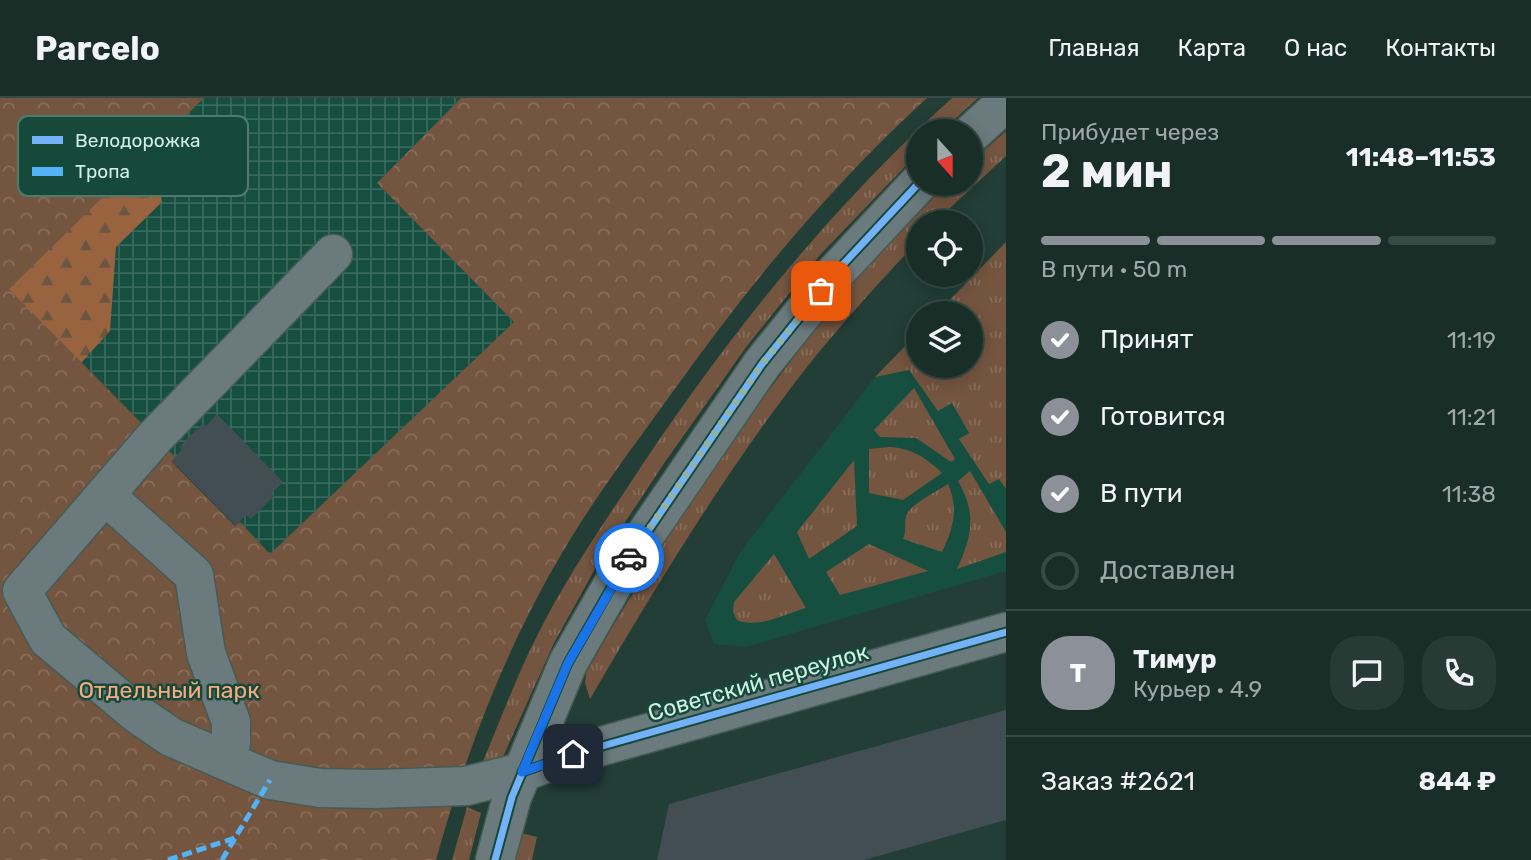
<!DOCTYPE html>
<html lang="ru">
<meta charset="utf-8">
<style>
body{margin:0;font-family:Rubik,sans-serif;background:#273a34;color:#f1f3f6;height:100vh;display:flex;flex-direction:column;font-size:26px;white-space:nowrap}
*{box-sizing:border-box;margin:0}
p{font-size:23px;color:#9fa8a8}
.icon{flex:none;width:38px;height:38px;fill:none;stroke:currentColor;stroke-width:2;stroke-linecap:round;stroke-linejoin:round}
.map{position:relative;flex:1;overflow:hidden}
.details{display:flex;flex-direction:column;background:#1a2e28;width:525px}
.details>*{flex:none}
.needle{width:46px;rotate:159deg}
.fabs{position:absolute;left:906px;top:21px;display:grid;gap:14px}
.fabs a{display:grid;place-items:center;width:77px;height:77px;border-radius:50%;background:#1a2e28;box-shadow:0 4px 18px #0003,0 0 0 2px #384a45;font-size:35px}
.pin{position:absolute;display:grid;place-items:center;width:60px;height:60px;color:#fff;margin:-30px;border-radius:14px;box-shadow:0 4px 10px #0006}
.courier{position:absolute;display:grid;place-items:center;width:70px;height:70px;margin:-35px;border:5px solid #1a73e8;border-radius:50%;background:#fff;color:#222;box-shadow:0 2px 9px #0007}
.head em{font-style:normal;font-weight:700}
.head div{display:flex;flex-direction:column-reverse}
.head{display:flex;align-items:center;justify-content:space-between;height:119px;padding:0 35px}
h1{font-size:46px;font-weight:700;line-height:52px}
.bar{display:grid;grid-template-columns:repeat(4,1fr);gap:10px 7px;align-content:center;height:84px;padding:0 35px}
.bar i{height:9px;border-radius:5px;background:#384a45}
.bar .current{background:#8c9099}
.bar p{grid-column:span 4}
.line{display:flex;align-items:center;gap:18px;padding:0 35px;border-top:2px solid #384a45}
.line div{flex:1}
.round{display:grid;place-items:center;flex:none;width:74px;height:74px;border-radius:28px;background:#273a34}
ol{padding:0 35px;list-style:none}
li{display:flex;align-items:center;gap:21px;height:77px}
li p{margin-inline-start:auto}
li .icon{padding:7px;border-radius:50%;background:#8c9099;color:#fff;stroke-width:4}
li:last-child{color:#9fa8a8}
li i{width:38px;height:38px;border:4px solid #384a45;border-radius:50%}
header{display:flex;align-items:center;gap:42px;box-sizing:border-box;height:98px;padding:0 35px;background:#1a2e28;border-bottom:2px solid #384a45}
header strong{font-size:33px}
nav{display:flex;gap:38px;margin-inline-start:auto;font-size:24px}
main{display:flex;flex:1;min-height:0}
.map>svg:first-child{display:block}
.built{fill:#164e3f}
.industrial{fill:url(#industrial-grid)}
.grass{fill:url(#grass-tufts)}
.forest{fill:url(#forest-firs)}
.park{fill:url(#park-crowns)}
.building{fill:#424e53}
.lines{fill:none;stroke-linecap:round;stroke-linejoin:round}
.minor-casing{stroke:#445c54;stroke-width:41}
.minor{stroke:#6b7a7d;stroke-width:38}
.quiet{stroke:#52b3f8;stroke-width:5;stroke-dasharray:10 5;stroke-linecap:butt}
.cycleway-casing{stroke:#17493a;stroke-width:11}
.cycleway{stroke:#73b2f8;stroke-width:7}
.done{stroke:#93b2a6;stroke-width:7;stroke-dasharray:0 12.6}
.route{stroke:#1a73e8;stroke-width:9}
.labels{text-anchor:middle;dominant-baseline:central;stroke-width:5;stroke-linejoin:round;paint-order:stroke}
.street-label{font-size:23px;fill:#d0f0e3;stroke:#17493a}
.park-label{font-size:23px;fill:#f6ab80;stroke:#17493a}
.key{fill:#17493a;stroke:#4e7b6d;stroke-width:2}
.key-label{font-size:19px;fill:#d0f0e3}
</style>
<header>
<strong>Parcelo</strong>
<nav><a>Главная</a><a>Карта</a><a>О нас</a><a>Контакты</a></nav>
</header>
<main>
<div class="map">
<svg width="1006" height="762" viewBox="0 0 1006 762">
<defs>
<pattern id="industrial-grid" width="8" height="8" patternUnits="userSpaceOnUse" patternTransform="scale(1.75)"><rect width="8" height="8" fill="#164e3f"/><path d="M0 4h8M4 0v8" fill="none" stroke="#37685b"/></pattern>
<pattern id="grass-tufts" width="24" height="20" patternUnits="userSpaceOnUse" patternTransform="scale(1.75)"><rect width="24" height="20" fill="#745540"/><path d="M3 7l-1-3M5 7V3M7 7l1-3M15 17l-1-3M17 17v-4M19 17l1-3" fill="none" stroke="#876e5b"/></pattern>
<pattern id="forest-firs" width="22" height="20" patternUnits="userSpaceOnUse" patternTransform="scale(1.75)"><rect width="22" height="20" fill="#996340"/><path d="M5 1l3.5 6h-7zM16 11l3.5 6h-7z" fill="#6c5642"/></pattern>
<pattern id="park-crowns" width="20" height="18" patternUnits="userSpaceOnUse" patternTransform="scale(1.75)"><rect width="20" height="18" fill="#745540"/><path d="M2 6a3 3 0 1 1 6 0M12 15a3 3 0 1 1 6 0" fill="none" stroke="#876e5b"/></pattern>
</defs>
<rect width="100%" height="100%" fill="#223e36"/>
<!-- built -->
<polygon class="built" points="1006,144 1006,473 746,549 714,546 705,522 740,454 875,279 919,234 919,268 971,268 971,215 937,215"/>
<!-- industrial -->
<polygon class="industrial" points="204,0 461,0 377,85 514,224 270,457 240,424 236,428 172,363 175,359 9,191"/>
<!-- grass -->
<g class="grass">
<path d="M952,0H978L942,33H919V54L820,157L747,248L665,364L600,462L554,545L502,661L483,663C501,621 517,577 538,536C564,484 597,435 629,387C722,245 826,114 952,0Z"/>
<path d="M1006,33V58L935,124H919V142C874,190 829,239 790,291C716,389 652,495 590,601L585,585L586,575C662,440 749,311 848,191C875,159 906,129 935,98L948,86H971V64Z"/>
<polygon points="1006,144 1006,391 999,381 989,386 959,341 969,335 952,305 938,313 909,272 875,279 919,234 919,268 971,268 971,215 937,215"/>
<polygon points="914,290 955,361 951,364 916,340 880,339 874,332"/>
<path d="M889,349C912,350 926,360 942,375L903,402L869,395V351Z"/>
<polygon points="854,362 857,428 809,461 797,434"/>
<path d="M970,373L1006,434V454L957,471C972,438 977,416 958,383Z"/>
<path d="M948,386C959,411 953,431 942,454L903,441C907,432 904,426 906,418C909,407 939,392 948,386Z"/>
<polygon points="869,446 928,473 840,497 826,474"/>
<path d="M774,456L806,510C785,516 758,531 737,522L733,514L734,504Z"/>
<polygon points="467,709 481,715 469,762 452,762"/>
<polygon points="521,735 537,739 532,762 514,762"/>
</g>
<!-- forest -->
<polygon class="forest" points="0,0 151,51 152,69 162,104 116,149 110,233 51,298 0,300"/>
<!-- park -->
<path class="park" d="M0,0H204L9,191L175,359L172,364L235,428L240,424L270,456L514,224L377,85L461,0H927C833,86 751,184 677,288C641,338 603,388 571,440C510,539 467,650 436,762H0Z"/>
<!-- building -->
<g class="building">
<polygon points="217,316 283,384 271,396 274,398 251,421 246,417 236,428 172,363 182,351 179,349 203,325 206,328"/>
<polygon points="1006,612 1006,722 864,762 657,762 669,706"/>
</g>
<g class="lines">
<!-- minor casing -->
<g class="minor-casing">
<g id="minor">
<polyline points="971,36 1006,4"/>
<polyline points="333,156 155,339 22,493 48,541 136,615 171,639 270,682 320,690 375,691 466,688 522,674 574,656 1006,534"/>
<polyline points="105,397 194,477 206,555 231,624 231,645 224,662"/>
<polyline points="495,762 512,699 568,565 620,474 762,266 836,174 919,85"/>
</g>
</g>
<!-- minor -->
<use href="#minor" class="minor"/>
<!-- quiet -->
<g class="quiet">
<polyline points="168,762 235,740 270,682"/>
<polyline points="222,762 235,740"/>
</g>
<!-- cycleway casing -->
<g class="cycleway-casing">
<g id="cycleway">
<polyline points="522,674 574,656 1006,534"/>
<polyline points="495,762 512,699 568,565 620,474 762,266 836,174 919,85"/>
</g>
</g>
<!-- cycleway -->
<use href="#cycleway" class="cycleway"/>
</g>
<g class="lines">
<!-- done -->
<polyline class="done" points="629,460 762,266 821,193"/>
<!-- route -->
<polyline class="route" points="573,656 522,674 568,565 629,460"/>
</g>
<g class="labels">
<!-- street labels -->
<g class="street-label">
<text transform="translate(758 584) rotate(-16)">Советский переулок</text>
</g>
<!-- park labels -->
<g class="park-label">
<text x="169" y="592">Отдельный парк</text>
</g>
</g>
<!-- legend -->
<rect x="18" y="18" width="230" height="80" rx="10" class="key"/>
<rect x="32" y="38" width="31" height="8" fill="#73b2f8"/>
<rect x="32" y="69" width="31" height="9" fill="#52b3f8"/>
<g class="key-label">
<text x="75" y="49">Велодорожка</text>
<text x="75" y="80">Тропа</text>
</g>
</svg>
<div class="fabs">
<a><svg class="needle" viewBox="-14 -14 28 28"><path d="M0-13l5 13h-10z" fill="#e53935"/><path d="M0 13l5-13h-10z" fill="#9fa8a8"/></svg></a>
<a><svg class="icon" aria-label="locate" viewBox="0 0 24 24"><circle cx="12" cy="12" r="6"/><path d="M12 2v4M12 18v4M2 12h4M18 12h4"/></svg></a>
<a><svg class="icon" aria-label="layers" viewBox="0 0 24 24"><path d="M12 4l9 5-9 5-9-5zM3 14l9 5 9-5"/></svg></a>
</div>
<div class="pin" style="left:821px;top:193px;background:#ea580c"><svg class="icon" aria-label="bag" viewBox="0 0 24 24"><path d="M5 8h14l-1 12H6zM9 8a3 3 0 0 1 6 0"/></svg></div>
<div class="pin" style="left:573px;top:656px;background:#1f2937"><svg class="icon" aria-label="home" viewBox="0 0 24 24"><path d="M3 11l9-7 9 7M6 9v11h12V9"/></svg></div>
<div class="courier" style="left:629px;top:460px"><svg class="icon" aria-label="car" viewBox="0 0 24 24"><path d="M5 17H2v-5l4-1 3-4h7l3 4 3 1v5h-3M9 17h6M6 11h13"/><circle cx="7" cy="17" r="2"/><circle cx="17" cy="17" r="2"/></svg></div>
</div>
<section class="details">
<div class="head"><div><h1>2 мин</h1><p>Прибудет через</p></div><em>11:48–11:53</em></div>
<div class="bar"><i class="current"></i><i class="current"></i><i class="current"></i><i></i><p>В пути · 50 m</p></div>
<ol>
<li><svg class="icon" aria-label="check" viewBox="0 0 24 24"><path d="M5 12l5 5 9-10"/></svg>Принят<p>11:19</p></li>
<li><svg class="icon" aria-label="check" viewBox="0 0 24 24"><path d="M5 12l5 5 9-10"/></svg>Готовится<p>11:21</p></li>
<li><svg class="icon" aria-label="check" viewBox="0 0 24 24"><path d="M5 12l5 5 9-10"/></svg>В пути<p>11:38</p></li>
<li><i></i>Доставлен</li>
</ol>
<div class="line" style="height:126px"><b class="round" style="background:#8c9099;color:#fff">Т</b><div><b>Тимур</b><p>Курьер · 4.9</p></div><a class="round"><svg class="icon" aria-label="chat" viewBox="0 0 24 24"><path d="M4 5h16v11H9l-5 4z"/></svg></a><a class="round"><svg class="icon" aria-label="phone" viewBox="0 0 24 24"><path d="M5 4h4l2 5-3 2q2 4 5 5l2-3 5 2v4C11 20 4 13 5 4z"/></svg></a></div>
<div class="line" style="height:91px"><div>Заказ #2621</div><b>844 ₽</b></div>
</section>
</main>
